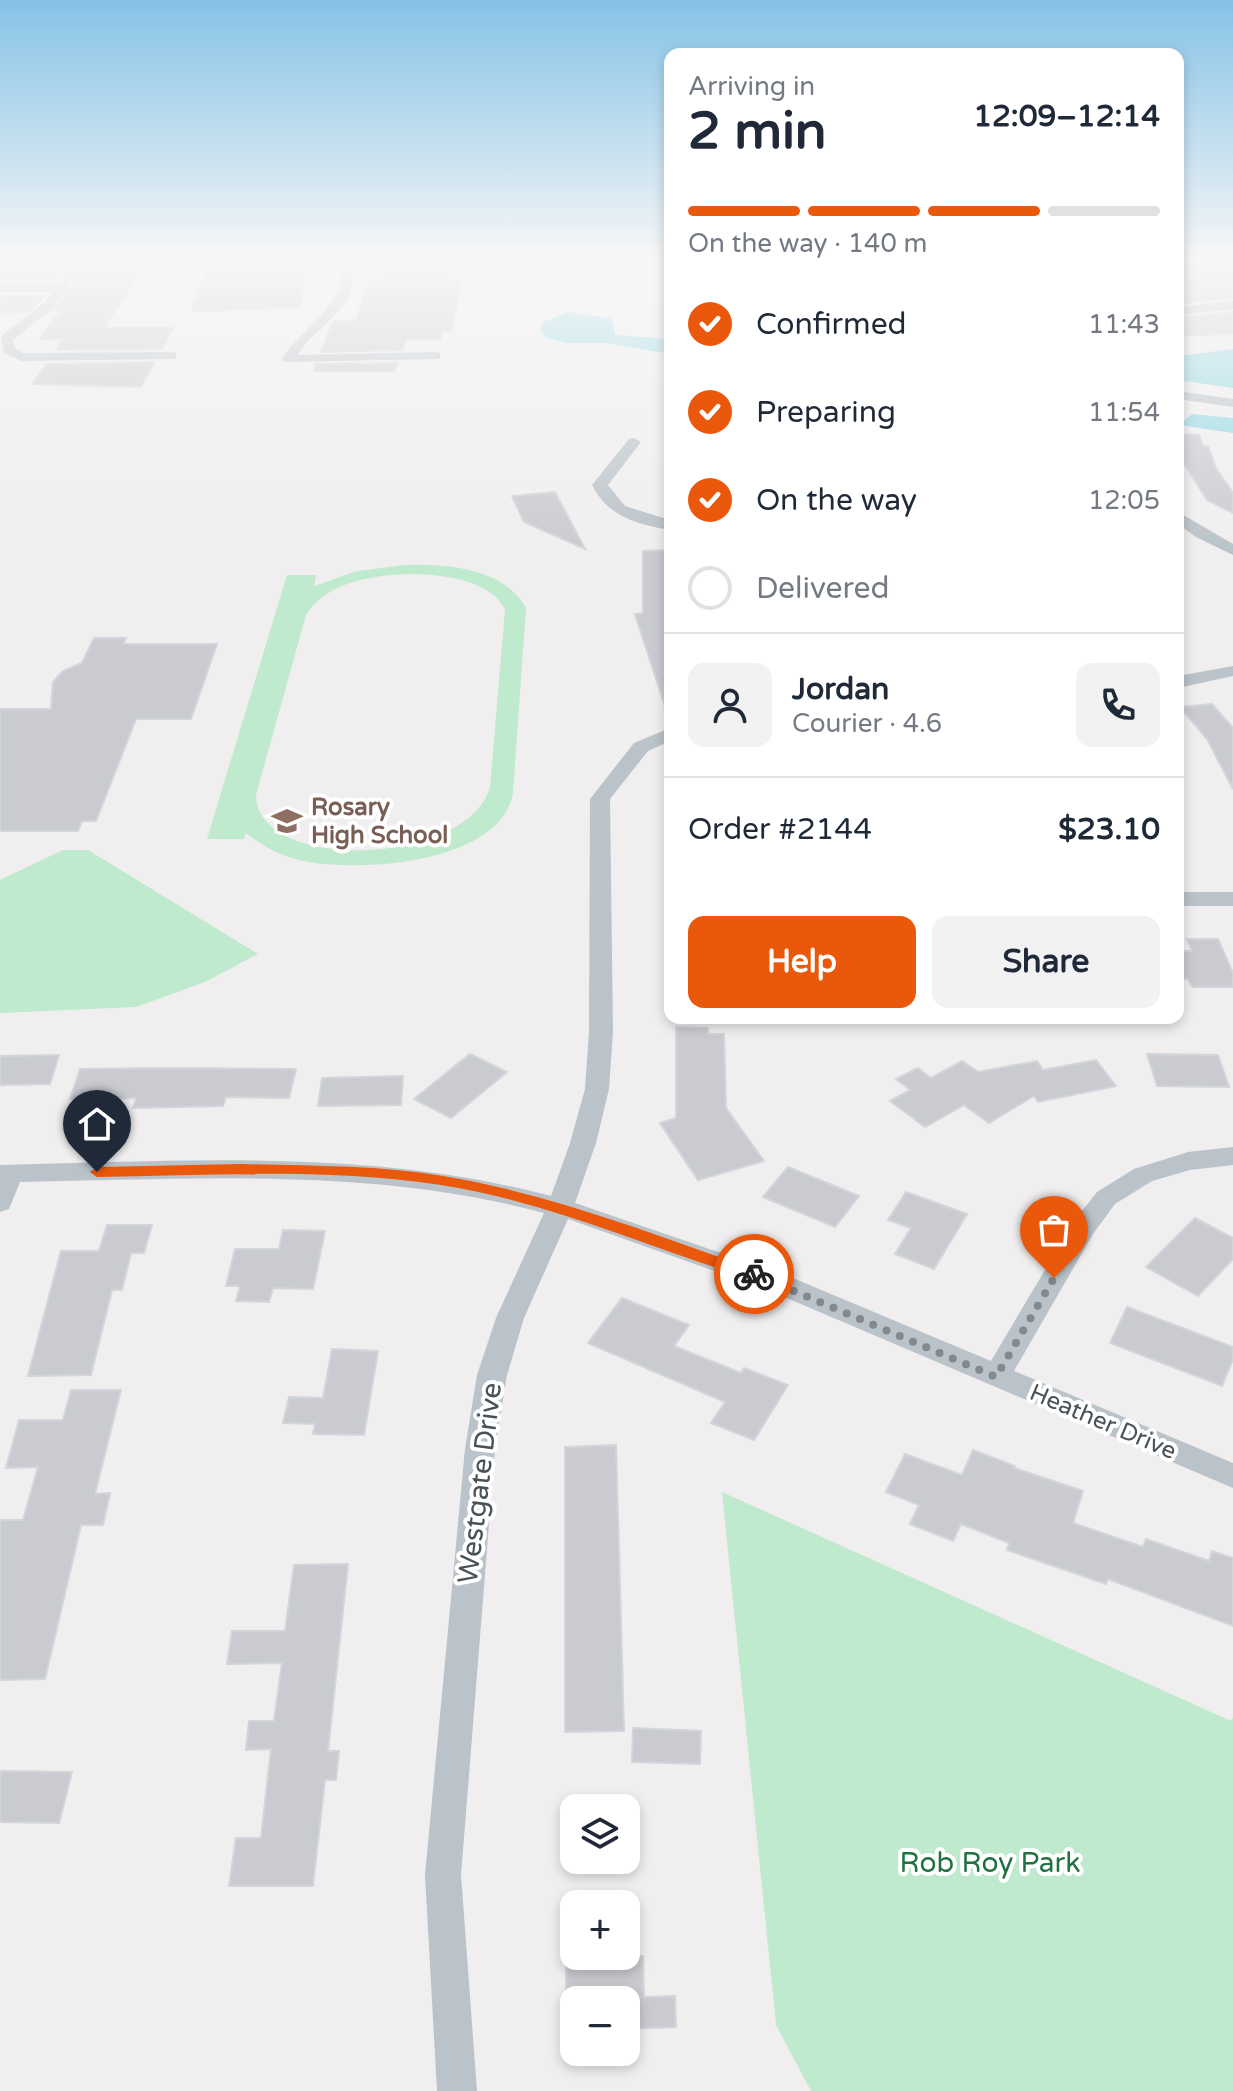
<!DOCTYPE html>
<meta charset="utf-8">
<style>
body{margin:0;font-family:"Varela Round",sans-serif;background:#f2f2f3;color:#1f2937;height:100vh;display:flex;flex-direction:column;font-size:30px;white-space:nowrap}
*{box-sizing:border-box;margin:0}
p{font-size:26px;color:#747a83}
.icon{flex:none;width:44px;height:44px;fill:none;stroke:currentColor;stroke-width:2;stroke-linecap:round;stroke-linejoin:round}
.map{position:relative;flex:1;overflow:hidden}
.sheet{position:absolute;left:664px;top:48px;width:520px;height:976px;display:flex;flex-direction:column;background:#fff;border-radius:16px;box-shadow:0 4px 12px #0003}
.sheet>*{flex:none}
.tools{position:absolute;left:560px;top:1794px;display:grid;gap:16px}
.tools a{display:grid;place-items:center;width:80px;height:80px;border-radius:16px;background:#fff;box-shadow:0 4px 12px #0003;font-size:40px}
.pin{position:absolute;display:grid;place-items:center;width:68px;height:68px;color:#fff;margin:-82px -34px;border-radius:50% 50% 50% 0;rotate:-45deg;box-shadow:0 0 8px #0007}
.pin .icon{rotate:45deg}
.courier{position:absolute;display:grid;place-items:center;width:80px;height:80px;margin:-40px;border:6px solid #ea580c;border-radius:50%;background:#fff;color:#222;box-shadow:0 2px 10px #0007}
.head em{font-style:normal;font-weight:800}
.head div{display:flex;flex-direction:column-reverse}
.head{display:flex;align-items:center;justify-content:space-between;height:136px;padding:0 24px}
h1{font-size:52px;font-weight:800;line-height:60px}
.bar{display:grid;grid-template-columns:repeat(4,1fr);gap:12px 8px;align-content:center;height:96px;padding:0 24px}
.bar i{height:10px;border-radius:6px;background:#e0e1e3}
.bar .current{background:#ea580c}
.bar p{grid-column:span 4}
.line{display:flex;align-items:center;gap:20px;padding:0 24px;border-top:2px solid #e0e1e3}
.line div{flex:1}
.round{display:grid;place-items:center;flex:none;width:84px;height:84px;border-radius:16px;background:#f2f2f3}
ol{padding:0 24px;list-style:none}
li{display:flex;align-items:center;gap:24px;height:88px}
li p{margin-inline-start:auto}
li .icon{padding:8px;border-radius:50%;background:#ea580c;color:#fff;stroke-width:4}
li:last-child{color:#747a83}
li i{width:44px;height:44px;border:4px solid #e0e1e3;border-radius:50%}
.action{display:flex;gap:16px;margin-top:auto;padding:16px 24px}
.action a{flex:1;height:92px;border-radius:16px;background:#ea580c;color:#fff;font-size:32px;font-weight:800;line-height:92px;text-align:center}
.action a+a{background:#f2f2f3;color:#1f2937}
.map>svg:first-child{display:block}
.green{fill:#c0eacd;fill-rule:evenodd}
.water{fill:#92d8e2}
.building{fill:#c9cbd0;stroke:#d2d5d9;stroke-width:2}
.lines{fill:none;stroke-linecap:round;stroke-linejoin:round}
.street{fill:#bac3c9;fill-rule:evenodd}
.route{fill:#ea580c}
.done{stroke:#83898d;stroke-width:8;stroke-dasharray:0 14.4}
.labels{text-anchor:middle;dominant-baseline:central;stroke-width:8;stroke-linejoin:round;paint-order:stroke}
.education-label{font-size:24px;font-weight:bold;fill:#785e54;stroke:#fff;text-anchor:start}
.street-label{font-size:24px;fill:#485259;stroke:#fff}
.near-street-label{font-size:28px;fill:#485259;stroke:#fff}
.near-park-label{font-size:28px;fill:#207242;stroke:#fff}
</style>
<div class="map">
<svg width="1233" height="2091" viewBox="0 0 1233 2091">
<rect width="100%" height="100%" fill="#f0eeee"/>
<!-- green -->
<g class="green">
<path d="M406,565C447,564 504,568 526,608L513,793C500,866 351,874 295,859C277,854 261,845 246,833L244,839H207L287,575H316L314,586L357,571ZM419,574C448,576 492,581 505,610L490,787C468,866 258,874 256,795L306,615C328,579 381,574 419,574Z"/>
<polygon points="63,850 88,850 258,954 205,982 136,1007 0,1013 0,880"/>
<polygon points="722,1492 1231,1721 1233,1717 1233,2091 811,2091 776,2025"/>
</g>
<!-- water -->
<g class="water">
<polygon points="568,312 612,319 615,335 670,339 670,354 606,343 566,343 544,337 540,328 543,322"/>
<polygon points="1233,349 1233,388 1178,380 1178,356"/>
<polygon points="1192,414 1233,418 1233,433 1179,425"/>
</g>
<!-- building -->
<g class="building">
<polygon points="1178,259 1233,259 1233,298 1178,304"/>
<polygon points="279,261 307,261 300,307 191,312 209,262"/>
<polygon points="0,265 46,265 44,269 64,269 55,281 0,281"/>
<polygon points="144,267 104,328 173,328 162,349 56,350 64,339 40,339 60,311 53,311 84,268"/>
<polygon points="379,274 450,274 449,281 462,281 451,332 442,332 440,340 406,340 402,350 321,352 333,321 356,321 369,279 377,279"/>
<polygon points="0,295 46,295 28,312 0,312"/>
<polygon points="1233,312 1233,334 1178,336 1178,318"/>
<polygon points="154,362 141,387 32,384 47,364"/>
<polygon points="397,363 394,371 314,371 316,364"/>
<polygon points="1178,434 1199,435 1203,446 1208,446 1216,468 1233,493 1233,513 1207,500 1178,454"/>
<polygon points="555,492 585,549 524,522 512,496"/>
<polygon points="670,550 670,705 665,706 635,614 643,613 643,551"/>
<polygon points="94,638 126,638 123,644 217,644 191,719 136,719 96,821 82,821 78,831 0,831 0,709 51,709 53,682 63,671 82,663"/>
<polygon points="1212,704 1233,728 1233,789 1207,739 1180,707"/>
<polygon points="1187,939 1218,939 1233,973 1233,987 1192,987 1188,979 1178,979 1178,951 1192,951"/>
<polygon points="676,1027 708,1028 708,1034 724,1034 726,1108 764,1161 698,1180 660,1123 676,1118"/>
<polygon points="470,1054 507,1072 451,1118 414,1099"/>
<polygon points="1147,1054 1218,1055 1229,1087 1157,1086"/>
<polygon points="59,1055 50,1084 0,1085 0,1056"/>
<polygon points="1096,1060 1116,1086 1038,1102 1034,1096 989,1123 964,1105 925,1127 890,1101 910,1090 896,1079 918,1068 931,1078 962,1061 978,1072 1037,1061 1043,1070"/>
<polygon points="80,1069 167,1068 296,1069 289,1098 226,1097 223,1106 133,1108 136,1098 70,1099"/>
<polygon points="403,1076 401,1105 318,1106 322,1078"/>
<polygon points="788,1167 859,1196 835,1227 763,1197"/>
<polygon points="906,1192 967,1214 934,1269 895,1254 911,1228 888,1220"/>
<polygon points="1195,1218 1233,1238 1233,1259 1198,1296 1146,1267"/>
<polygon points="107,1225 152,1225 144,1253 131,1253 122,1290 112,1290 91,1375 28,1376 61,1251 99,1251"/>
<polygon points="283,1230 325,1231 313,1289 273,1288 269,1302 236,1301 240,1286 226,1286 235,1249 279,1249"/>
<polygon points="622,1298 689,1325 674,1346 741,1373 744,1368 788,1385 754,1440 711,1423 725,1402 588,1343"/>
<polygon points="1127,1307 1233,1347 1233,1359 1222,1386 1110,1343"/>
<polygon points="332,1349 378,1351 364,1435 313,1434 315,1424 283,1423 289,1397 323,1398"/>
<polygon points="71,1390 121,1390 95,1494 110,1493 103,1525 81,1525 45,1679 0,1680 0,1520 23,1520 38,1467 6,1468 19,1420 63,1420"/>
<polygon points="616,1445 624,1731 565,1732 565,1447"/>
<polygon points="973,1450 1015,1466 1014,1468 1083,1491 1073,1523 1143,1547 1146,1539 1209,1561 1212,1551 1233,1558 1233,1626 1108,1579 1106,1584 1007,1550 1009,1543 961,1524 953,1541 910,1524 919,1505 886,1492 905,1454 962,1475"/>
<polygon points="348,1564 328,1751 339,1751 336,1780 325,1780 313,1886 229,1886 236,1838 261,1838 271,1749 246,1750 249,1721 274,1721 282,1663 227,1664 232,1631 285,1631 294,1565"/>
<polygon points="633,1728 701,1731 700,1764 632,1762"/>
<polygon points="0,1771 72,1772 59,1823 0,1822"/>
<polygon points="566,1956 643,1956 644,1997 675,1996 676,2027 626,2029 626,2000 566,2000"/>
</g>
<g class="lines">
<!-- street -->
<g class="street">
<polygon points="75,259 87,259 53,308 13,340 15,348 24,353 171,352 176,353 176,359 22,361 4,353 1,336 45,302 52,292 0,292 0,284 57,284"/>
<path d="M339,259H351C365,308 319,320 298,355L435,352L440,353V359L284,362L282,359C304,325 351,304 339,259Z"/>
<polygon points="1233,301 1233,309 1178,315 1178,307"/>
<polygon points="1178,391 1233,399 1233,407 1178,399"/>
<path d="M634,438L641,442L608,485L625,506L670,520V530C637,524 608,517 592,485L629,439Z"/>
<polygon points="1178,512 1233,544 1233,555 1196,537 1178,524"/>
<polygon points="1233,666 1233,676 1178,688 1178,676"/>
<path d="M670,728V741L648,751L610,799L613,1032L609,1089L596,1143L575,1203L788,1276L991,1361L1074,1221L1097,1192L1134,1169L1188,1152L1233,1147V1165L1190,1170L1152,1181L1115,1204L1093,1234L1014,1371L1233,1463V1488L768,1290L568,1219L524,1318L507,1375L495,1449L461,1875L477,2091H437L425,1875L465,1449L477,1375L496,1318L544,1213C373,1167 196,1179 20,1182L9,1209L0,1212V1165C186,1161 369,1148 551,1196L570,1143L585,1089L589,1032L590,799L634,743Z"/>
<rect x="1178" y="892" width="55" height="14"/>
</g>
</g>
<!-- sky -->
<linearGradient id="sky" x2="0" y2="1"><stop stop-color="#85c2e6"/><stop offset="0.47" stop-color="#f8f7f7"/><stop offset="1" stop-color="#f8f7f7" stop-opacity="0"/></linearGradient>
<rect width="1233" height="552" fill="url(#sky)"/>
<!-- route -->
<path class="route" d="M241,1164C308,1166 377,1165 443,1176C552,1194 656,1235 759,1271L762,1274L754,1280C650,1248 550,1202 441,1185C328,1168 211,1175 97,1177L90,1172L97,1167Z"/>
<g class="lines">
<!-- done -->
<polyline class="done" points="754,1274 996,1377 1054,1278"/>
</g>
<!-- icons -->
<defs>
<g id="school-bare" transform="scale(2.4)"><path d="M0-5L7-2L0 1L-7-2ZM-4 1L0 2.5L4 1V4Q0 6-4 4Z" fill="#8d6e63" stroke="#fff" stroke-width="2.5" paint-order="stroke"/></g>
</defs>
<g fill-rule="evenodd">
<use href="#school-bare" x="287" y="821"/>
</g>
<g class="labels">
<!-- education labels -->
<g class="education-label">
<text x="311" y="807">Rosary<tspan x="311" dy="28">High School</tspan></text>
</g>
<!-- street labels -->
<g class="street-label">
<text transform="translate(1103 1422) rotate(23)">Heather Drive</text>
</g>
<!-- near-street labels -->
<g class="near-street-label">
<text transform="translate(480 1483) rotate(-83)">Westgate Drive</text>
</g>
<!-- near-park labels -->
<g class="near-park-label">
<text x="990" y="1863">Rob Roy Park</text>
</g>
</g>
</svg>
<div class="tools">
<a><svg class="icon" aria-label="layers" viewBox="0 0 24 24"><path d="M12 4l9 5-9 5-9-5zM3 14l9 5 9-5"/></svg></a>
<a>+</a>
<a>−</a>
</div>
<div class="pin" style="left:1054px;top:1278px;background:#ea580c"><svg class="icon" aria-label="bag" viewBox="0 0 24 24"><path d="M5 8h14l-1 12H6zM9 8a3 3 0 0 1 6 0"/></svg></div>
<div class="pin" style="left:97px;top:1172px;background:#1f2937"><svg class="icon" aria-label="home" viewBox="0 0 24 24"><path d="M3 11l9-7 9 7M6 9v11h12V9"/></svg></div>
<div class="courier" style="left:754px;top:1274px"><svg class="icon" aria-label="bike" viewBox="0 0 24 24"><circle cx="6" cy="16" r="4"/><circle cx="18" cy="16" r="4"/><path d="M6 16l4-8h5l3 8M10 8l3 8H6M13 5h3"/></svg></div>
<section class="sheet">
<div class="head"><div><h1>2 min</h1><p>Arriving in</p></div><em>12:09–12:14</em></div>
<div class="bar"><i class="current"></i><i class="current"></i><i class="current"></i><i></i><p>On the way · 140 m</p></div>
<ol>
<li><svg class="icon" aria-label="check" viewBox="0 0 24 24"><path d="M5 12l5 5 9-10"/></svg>Confirmed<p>11:43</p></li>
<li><svg class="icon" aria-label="check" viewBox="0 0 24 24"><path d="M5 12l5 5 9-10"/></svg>Preparing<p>11:54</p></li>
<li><svg class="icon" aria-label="check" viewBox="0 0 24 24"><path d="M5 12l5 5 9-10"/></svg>On the way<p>12:05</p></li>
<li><i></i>Delivered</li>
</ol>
<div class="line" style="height:144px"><a class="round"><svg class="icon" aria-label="person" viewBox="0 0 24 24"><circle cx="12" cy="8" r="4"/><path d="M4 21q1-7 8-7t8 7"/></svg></a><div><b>Jordan</b><p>Courier · 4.6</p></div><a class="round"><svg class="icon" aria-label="phone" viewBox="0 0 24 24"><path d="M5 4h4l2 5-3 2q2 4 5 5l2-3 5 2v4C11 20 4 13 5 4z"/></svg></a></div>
<div class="line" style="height:104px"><div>Order #2144</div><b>$23.10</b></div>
<div class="action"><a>Help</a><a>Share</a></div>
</section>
</div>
